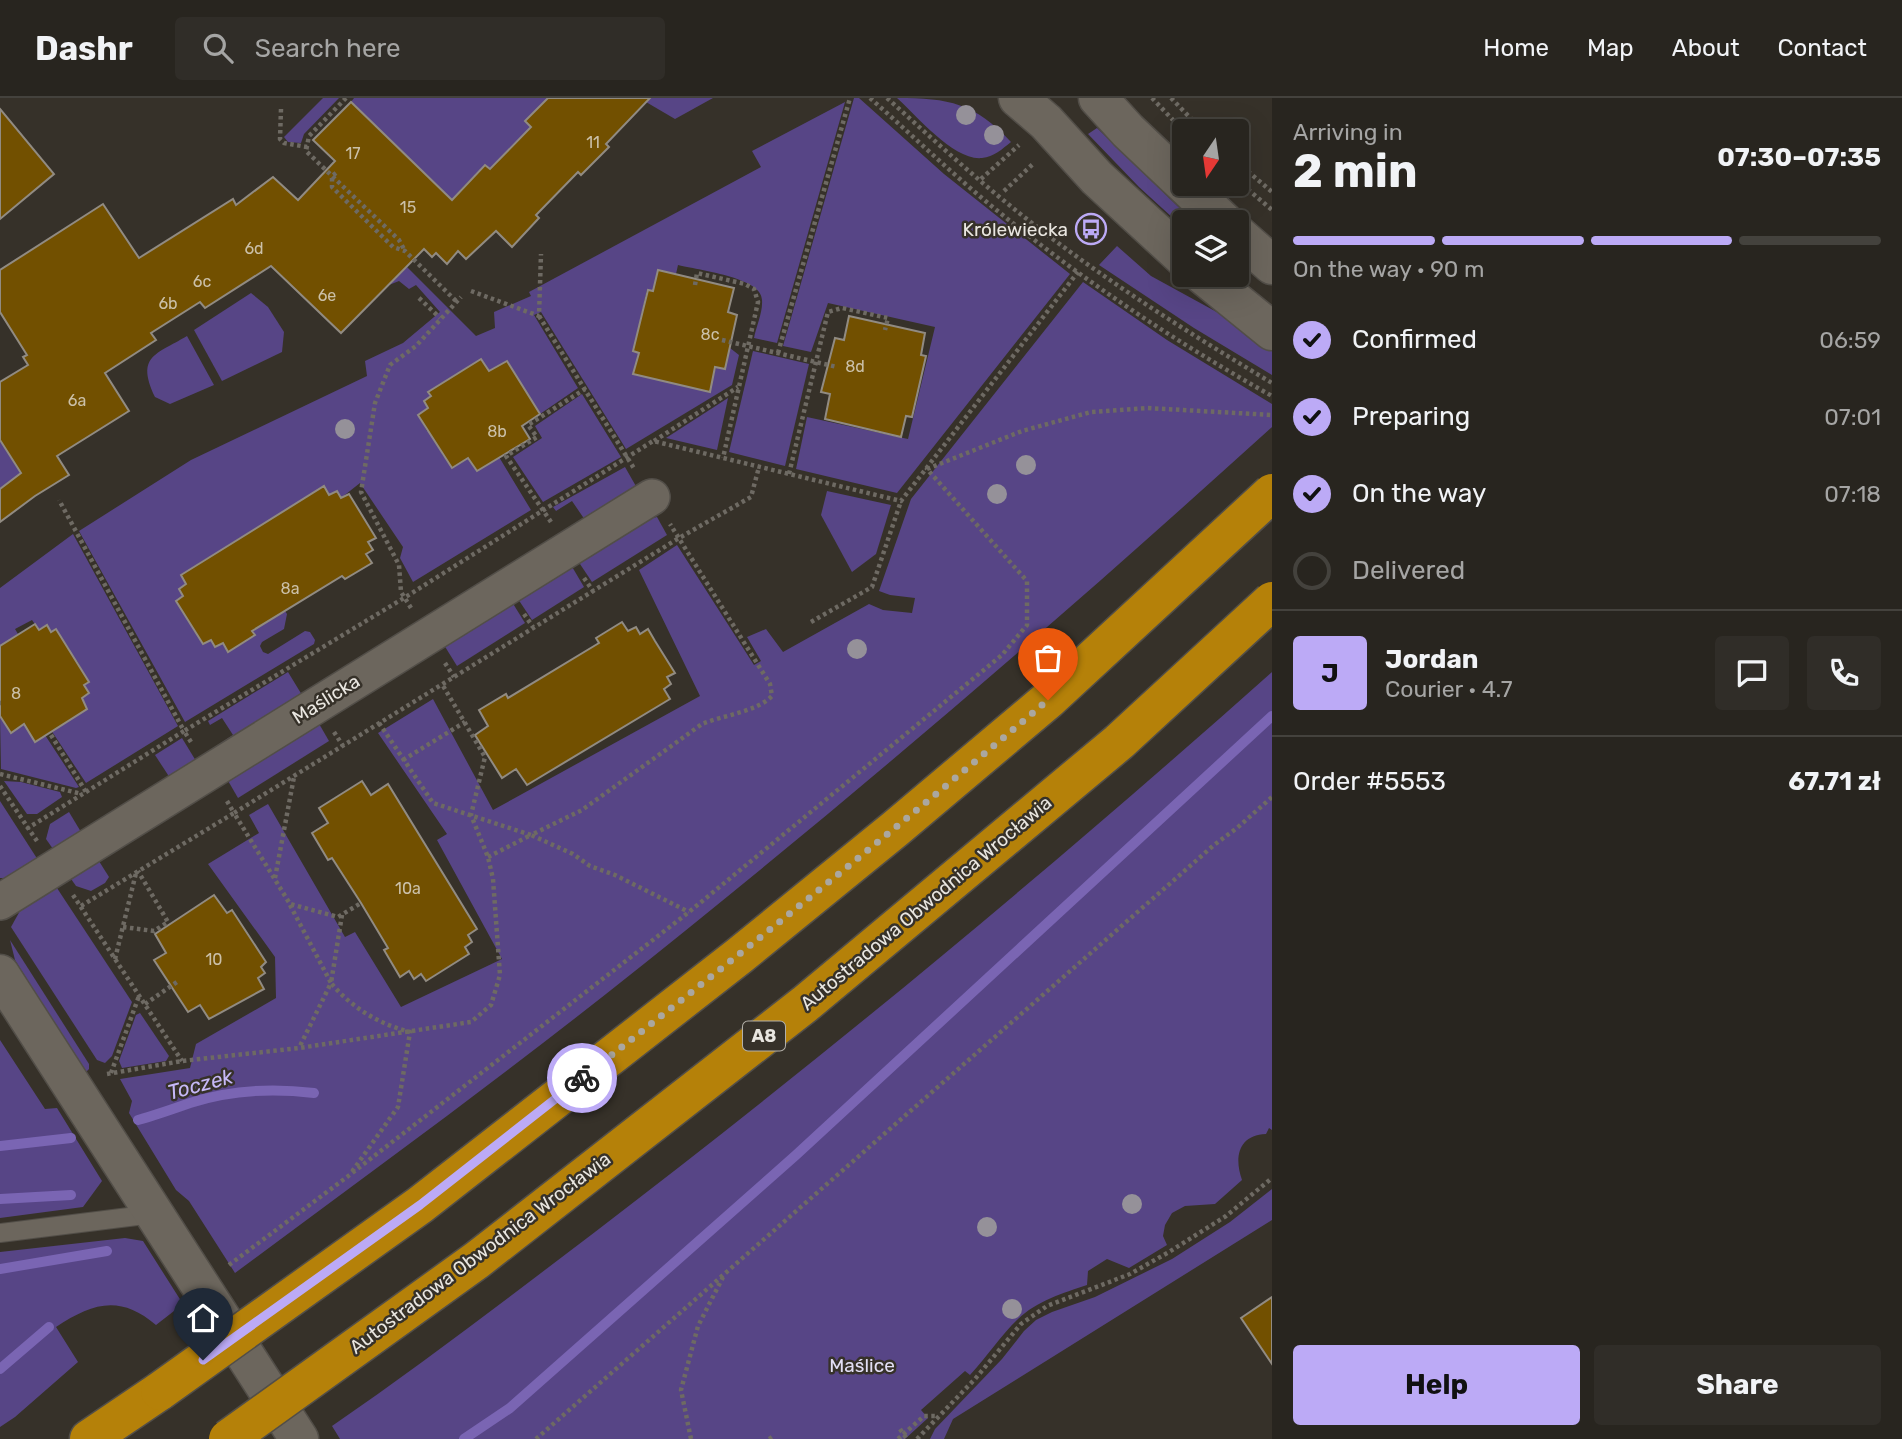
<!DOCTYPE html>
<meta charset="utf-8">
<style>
body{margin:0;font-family:Rubik,sans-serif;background:#302d28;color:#f1f3f6;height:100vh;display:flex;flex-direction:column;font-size:26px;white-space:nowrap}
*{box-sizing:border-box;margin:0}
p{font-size:23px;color:#a5a5a4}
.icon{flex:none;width:38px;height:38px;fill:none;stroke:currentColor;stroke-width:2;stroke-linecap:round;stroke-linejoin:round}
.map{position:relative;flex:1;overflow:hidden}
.side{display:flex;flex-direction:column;background:#28251f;width:630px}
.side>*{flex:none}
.needle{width:46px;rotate:193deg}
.tools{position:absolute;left:1172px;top:21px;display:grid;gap:14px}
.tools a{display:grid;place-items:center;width:77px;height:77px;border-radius:7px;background:#28251f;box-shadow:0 7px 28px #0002,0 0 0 2px #44423d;font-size:35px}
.pin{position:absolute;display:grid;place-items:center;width:60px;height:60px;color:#fff;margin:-72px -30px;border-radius:50% 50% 50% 0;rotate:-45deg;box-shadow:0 0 7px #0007}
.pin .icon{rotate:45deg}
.courier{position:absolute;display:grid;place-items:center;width:70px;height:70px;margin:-35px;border:5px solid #bcaaf6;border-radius:50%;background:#fff;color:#222;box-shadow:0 2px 9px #0007}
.head em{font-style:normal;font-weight:700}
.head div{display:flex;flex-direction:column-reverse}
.head{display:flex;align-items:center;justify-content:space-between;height:119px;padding:0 21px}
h1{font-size:46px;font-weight:700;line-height:52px}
.bar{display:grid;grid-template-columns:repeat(4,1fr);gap:10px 7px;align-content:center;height:84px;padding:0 21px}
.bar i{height:9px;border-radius:5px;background:#44423d}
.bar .active{background:#bcaaf6}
.bar p{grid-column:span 4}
.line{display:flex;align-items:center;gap:18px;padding:0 21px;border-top:2px solid #44423d}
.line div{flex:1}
.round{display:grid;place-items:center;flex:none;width:74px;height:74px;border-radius:7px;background:#302d28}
ol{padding:0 21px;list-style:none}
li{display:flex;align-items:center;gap:21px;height:77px}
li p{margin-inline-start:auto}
li .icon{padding:7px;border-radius:50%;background:#bcaaf6;color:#111;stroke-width:4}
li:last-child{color:#a5a5a4}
li i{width:38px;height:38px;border:4px solid #44423d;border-radius:50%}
.button{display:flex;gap:14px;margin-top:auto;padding:14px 21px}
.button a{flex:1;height:80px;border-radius:7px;background:#bcaaf6;color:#111;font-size:28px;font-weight:700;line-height:80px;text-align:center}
.button a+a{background:#302d28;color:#f1f3f6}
header{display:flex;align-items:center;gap:42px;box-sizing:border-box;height:98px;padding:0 35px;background:#28251f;border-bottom:2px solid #44423d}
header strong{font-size:33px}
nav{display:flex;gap:38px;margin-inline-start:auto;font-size:24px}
.search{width:490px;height:63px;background:#302d28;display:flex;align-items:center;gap:18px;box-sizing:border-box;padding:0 24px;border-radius:7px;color:#a5a5a4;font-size:26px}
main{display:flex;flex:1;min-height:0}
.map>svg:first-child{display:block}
.green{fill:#574586}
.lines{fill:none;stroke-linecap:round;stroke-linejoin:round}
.stream{stroke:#7a65b3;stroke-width:10}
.building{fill:#725000;stroke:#918b82;stroke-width:2}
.service-casing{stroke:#524e48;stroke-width:20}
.minor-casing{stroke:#524e48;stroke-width:38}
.tertiary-casing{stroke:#524e48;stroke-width:41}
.motorway-casing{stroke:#524e48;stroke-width:41}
.path{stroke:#6e6a63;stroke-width:4.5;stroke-dasharray:3.5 3.5;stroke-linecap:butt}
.service{stroke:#6c665d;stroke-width:18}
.minor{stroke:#6c665d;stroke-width:35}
.tertiary{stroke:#6c665d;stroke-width:38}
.motorway{stroke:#b58109;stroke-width:38}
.motorway-bridge-casing{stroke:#524e48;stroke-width:41;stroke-linecap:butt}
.motorway-bridge{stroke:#b58109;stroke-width:38}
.tree{fill:#959199}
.done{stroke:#aaa7a0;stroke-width:7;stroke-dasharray:0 12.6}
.route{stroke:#bcaaf6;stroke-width:9}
.labels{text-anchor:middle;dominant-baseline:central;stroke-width:5;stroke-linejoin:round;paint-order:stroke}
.number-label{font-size:16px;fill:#cbc0a8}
.shield{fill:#363129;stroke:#b3b0a9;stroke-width:2}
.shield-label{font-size:18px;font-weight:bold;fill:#e9e6e0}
.poi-label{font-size:19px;fill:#e9e6e0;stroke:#363129;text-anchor:end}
.street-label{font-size:19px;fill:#e9e6e0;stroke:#363129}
.park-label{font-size:19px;fill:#e3dff5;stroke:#363129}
.water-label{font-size:21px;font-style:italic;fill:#c6b8f7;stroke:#363129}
</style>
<header>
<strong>Dashr</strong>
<div class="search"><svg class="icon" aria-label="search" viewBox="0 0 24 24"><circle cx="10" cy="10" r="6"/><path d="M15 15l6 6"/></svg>Search here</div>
<nav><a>Home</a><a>Map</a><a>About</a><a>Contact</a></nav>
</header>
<main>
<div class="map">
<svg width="1272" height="1341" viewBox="0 0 1272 1341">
<rect width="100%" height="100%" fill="#363129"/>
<!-- green -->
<g class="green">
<polygon points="323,0 339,0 304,36 301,45 288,44 284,39"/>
<polygon points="354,0 548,0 531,29 490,71 485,67 461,91 455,105 351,4"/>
<polygon points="650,0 713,0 675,21 646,4"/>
<polygon points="854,0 859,0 944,76 1070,176 897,395 796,371 807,319 908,341 935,229 828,205 811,254 783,248"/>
<path d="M897,0C949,0 975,5 1011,44C1002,51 994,59 982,60C954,63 917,18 897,0Z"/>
<path d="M845,4L777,245L754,240C756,229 763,214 762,202C762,179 697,172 678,167L676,176L658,172L653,193L647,192L633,253L639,255L633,276L709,293L716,269L730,250L739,257L732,287L626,351L541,214L534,217L578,290L540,316L507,263L489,274L481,261L429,293L431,298L424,304L428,310L418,317L427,333L432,331L446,352L442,356L452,369L468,360L477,373L499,359L531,412L413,484L400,460L403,449L360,385L341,400L337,393L329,397L324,389L265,425L245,445L241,439L224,450L227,455L207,460L181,477L186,486L179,491L183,498L176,503L203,546L211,542L215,549L223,545L229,554L255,537L251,530L283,510L287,516L284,531L262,544L260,548L263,554L268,556L305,533L310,534L315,542L314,546L185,624L79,433L191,362L367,278L365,263L403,245L440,214L416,187L409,191L399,183L389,187L395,157L476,238L495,230L494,214L531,198L529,194L761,69L752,53Z"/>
<polygon points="1097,30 1194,124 1185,124 1185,131 1139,89 1088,36"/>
<polygon points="1117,148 1151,178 1224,218 1272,252 1272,277 1194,230 1099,167"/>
<path d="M1083,184L1167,242L1272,306V329C1056,525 835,715 606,896C484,992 359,1083 235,1175L189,1103L176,1092L129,1015L132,1003L120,981L190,970L196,946L276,900L275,859L208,766L259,735L249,717L268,706L345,839L355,834L401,909L502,861L437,742L447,736L378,635L433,601L493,712L700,598L639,472L677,447L754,567L761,563L747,539L766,531L783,554L869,506L883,512L912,515L915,500L890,497L879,493L911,401Z"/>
<polygon points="251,195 268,209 284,234 282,254 222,283 194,232"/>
<path d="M187,238L214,287L170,306L155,299C136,258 155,257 187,238Z"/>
<polygon points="753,253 809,266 785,368 729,354"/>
<polygon points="582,296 621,359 543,404 513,359 542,340 535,328"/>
<polygon points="728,300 717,352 666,340"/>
<polygon points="0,342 21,375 0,391"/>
<polygon points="625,369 637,390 585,422 572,403 556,413 553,409"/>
<polygon points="827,393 891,407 876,456 852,474 821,417"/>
<polygon points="657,419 667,437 592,484 578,463 649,421"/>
<polygon points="73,436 178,628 86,685 49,629 87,611 82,600 89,595 84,587 89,584 77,563 65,556 70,552 56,532 51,534 47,528 39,532 32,522 15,531 18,536 0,548 0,490"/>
<polygon points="571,467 584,489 532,522 518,501"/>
<polygon points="512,504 525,525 457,568 444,547"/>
<polygon points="288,574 302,597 223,647 221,645 233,637 222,620 210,627 208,623"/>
<path d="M1272,574V1032L1269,1030L1266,1036C1238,1037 1234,1060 1242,1082L1215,1106L1185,1108L1172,1115L1165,1127L1163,1138L1167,1147L1129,1170L1107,1161L1088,1173L1087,1187C1063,1195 1037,1203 1018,1221C1000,1238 987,1259 970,1277L965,1273L921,1312L928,1320L905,1341H340L332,1328C422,1266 508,1200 595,1134C828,956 1053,769 1272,574Z"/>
<polygon points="0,618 11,635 24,626 45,637 79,689 76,690 1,671"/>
<polygon points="318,624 329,643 238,700 227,681"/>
<polygon points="182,640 196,663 170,680 155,657"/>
<polygon points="4,683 21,684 60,694 62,699 37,716 27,716"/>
<polygon points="0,703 38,762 6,780 0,780"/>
<polygon points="69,714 81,734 53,751 46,741 50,726"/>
<polygon points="97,760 109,779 105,785 91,793 76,788 69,778"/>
<polygon points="55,787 132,904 112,958 105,965 97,962 11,829 21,811"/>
<polygon points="10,842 89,966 89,971 85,975 15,862"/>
<polygon points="140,915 169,958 166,963 122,970 119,963 136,917"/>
<polygon points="0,942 45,1011 57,1010 102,1083 83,1109 0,1120"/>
<polygon points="1272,1091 1272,1122 953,1321 944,1341 930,1341 935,1331 1002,1261 1024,1233 1036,1222 1052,1214 1095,1199 1172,1161 1230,1124"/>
<path d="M125,1140L143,1143L183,1206L156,1227C120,1196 92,1205 56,1229L78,1264L15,1319L0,1329V1154Z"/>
</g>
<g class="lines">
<!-- stream -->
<g class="stream">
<path d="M138,1022C156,1017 173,1011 190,1005C230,992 272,990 314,995"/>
<polyline points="0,1048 71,1040"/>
<polyline points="0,1101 71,1097"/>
<polyline points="0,1171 107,1153"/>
<polyline points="0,1271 49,1229"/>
<polyline points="464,1341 510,1310 796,1057 1272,618"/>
</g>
</g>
<!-- building -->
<g class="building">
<polygon points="548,0 650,0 606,46 609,49 581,77 578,74 536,117 539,120 512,149 496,133 466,161 458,153 447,166 436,155 432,159 424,151 341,235 271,168 205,210 200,204 151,235 156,242 105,275 129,313 57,358 69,377 35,398 0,424 0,391 21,375 0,342 0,284 28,267 23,259 27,257 0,214 0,172 103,106 139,160 233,101 236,107 273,79 298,102 335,63 313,42 351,4 452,102 485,67 490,71 531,29 525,23"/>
<polygon points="0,11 54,76 0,121"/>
<polygon points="658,172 734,190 728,214 737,217 725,271 715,269 710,294 633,276 639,255 633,253 644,208 648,192 653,193"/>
<polygon points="849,218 925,235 921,257 926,258 912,319 906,318 901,339 825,321 830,296 821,294 835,240 844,242"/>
<polygon points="481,261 489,273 507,263 540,316 522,328 530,341 477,373 468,360 452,370 418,317 428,310 424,303 431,298 428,294"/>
<polygon points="324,388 329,397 337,393 341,400 349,396 357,409 376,440 368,444 373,452 366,456 372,465 345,481 342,478 252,533 255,537 228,554 223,545 215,549 211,542 203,546 176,503 183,498 179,491 186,486 181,477"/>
<polygon points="622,524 628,533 636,529 640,536 648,531 655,543 675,575 667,579 671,586 664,591 670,601 527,687 516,671 502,680 475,637 488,628 479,612 506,596 508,600 599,545 596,540"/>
<polygon points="35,526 39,532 47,527 51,534 56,531 89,584 84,587 89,595 82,600 87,611 35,644 24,626 11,635 0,618 0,548"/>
<polygon points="362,683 371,697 388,686 477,831 468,837 472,844 465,849 469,856 426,883 421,876 414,881 409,873 400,879 384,852 388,850 361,805 332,760 328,762 312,735 328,725 319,710"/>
<polygon points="214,797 227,815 232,812 266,864 261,869 265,875 258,880 264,891 209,921 200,907 188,914 154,862 166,855 155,836"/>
<polygon points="1272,1199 1272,1266 1241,1220"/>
</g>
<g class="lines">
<!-- service casing -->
<g class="service-casing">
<polyline id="service" points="0,1135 153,1116"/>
</g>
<!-- minor casing -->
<g class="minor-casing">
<polyline id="minor" points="0,804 652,399"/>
</g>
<!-- tertiary casing -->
<g class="tertiary-casing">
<g id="tertiary">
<polyline points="1018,0 1046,24 1097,80 1185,161"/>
<polyline points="1098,0 1128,33 1224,124"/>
<polyline points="1237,136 1272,167"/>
<polyline points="1203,177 1272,233"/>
<polyline points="0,876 299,1341"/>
</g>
</g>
<!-- motorway casing -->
<g class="motorway-casing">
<polyline id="motorway" points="89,1341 160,1293"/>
</g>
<!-- path -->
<g class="path">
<polyline points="346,0 309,38 306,53 399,142 405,153"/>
<path d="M870,0C911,36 951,75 994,110C1081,181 1174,243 1272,298"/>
<path d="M887,0C937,45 987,91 1041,132C1114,188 1192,237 1272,285"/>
<polyline points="1152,0 1173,22"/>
<polyline points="1171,0 1203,33"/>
<polyline points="281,11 280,41 284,45 307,49"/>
<polyline points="1237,64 1272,94"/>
<polyline points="336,75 332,78 332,89 393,149 405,153 456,203"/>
<polyline points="981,81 1019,47"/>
<polyline points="1237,82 1272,112"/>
<polyline points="1004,93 1034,65"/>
<polyline points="695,187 697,175 745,186 754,191 758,204 723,360"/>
<polyline points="471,193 539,218 541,156"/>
<polyline points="419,200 440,220"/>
<polyline points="539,218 635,372"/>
<polyline points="722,242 837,269"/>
<polyline points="778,255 850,0"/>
<polyline points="654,343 738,289"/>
<polyline points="789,376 828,214 842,210 888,220 885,232"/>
<polyline points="551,424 506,358 537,339 528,327 585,291"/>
<polyline points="584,480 593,493 679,440 751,399 759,369"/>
<polyline points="411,510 401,494 399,467 361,394 375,305 390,267 416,248 461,199"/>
<polyline points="524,516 533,529"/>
<polyline points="811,524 872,489 901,403"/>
<polyline points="445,565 454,579"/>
<polyline points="0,605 1,605"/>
<path d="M379,625L433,705L531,737L582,712L702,626C724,617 756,614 772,598L770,586L670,426"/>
<polyline points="334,634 343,648"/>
<polyline points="51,637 86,694"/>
<polyline points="191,644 184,633 404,500 653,343 901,403 1078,174"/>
<polyline points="403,662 465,624"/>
<polyline points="0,676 82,696"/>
<polyline points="0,688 28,730"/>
<polyline points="227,703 234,715 593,493"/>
<polyline points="37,743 28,730 184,633 59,402"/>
<polyline points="488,759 531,737 573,756 590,768 615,777 689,814"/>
<polyline points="275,780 294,679"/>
<polyline points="73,797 182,963"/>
<polyline points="290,807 331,885 299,950"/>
<polyline points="81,808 234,715 290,806 338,819 361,805"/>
<path d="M342,817L331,885C352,910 379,926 410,934L398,1009L351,1075"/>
<polyline points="123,829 154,833 168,824 138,773"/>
<polyline points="115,861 136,775"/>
<polyline points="145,906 177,884"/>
<polyline points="111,975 139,898"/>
<polyline points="107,976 182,963 299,950 471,924 491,907 500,877 493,781 488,759 471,717 485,659 442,586"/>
<polyline points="229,1167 347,1079 689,814 1002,557 1027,527 1027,483 927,371 1022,333 1091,314 1147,310 1272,317"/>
<polyline points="900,1331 907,1341"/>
<polyline points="536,1341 1214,747 1237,730 1272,699"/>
<polyline points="691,1341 681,1292 698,1228 723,1179"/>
<polyline points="769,1341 772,1339"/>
<polyline points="898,1341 924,1318 936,1318"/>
<polyline points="917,1341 975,1281 1021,1226 1047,1208 1130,1176 1169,1154 1226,1118 1272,1080"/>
</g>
<!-- service -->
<use href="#service" class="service"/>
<!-- minor -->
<use href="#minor" class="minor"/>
<!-- tertiary -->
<use href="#tertiary" class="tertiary"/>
<!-- motorway -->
<use href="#motorway" class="motorway"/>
<!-- motorway-bridge casing -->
<g class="motorway-bridge-casing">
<g id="motorway-bridge">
<polyline points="160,1293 420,1107 739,858 895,731 1048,602 1272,395"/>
<polyline points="228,1341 477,1162 805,906 1119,644 1272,503"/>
</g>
</g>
<!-- motorway-bridge -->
<use href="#motorway-bridge" class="motorway-bridge"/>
</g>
<!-- trees -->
<g class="tree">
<circle cx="966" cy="17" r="10"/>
<circle cx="994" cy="37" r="10"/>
<circle cx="345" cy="331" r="10"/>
<circle cx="1026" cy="367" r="10"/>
<circle cx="997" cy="396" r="10"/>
<circle cx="857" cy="551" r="10"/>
<circle cx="1132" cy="1106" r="10"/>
<circle cx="987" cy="1129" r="10"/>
<circle cx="1012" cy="1211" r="10"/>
</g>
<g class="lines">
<!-- done -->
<path class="done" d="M582,980C740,857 895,732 1048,602"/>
<!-- route -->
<polyline class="route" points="203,1262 420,1107 582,980"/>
</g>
<!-- icons -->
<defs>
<g id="bus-ring" transform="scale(1.575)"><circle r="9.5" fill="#363129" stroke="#bcaaf6" stroke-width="1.5"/><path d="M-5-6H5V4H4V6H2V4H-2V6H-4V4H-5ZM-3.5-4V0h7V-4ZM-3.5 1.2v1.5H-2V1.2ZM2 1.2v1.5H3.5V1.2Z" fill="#bcaaf6"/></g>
</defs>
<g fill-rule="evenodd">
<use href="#bus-ring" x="1091" y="131"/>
</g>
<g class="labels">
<!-- number labels -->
<g class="number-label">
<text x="593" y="44">11</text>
<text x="353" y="55">17</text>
<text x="408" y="109">15</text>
<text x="254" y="150">6d</text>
<text x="202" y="183">6c</text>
<text x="327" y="197">6e</text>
<text x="168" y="205">6b</text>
<text x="710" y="236">8c</text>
<text x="855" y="268">8d</text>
<text x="77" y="302">6a</text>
<text x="497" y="333">8b</text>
<text x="290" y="490">8a</text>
<text x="16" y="595">8</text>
<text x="408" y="790">10a</text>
<text x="214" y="861">10</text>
</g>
<!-- shield labels -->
<rect class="shield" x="743" y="923.5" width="42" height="29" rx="5"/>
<g class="shield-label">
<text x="764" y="938">A8</text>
</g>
<!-- poi labels -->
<g class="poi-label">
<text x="1068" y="131">Królewiecka</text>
</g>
<!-- street labels -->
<g class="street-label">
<text transform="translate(326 601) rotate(-32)">Maślicka</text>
<text transform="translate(926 805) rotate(-40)">Autostradowa Obwodnica Wrocławia</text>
<text transform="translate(480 1155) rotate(-37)">Autostradowa Obwodnica Wrocławia</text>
</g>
<!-- park labels -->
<g class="park-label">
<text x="862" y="1267">Maślice</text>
</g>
<!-- water labels -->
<g class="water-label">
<text transform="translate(200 986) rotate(-15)">Toczek</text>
</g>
</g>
</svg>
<div class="tools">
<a><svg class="needle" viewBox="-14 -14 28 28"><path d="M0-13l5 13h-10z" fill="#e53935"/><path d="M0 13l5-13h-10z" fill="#a5a5a4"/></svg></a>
<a><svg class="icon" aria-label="layers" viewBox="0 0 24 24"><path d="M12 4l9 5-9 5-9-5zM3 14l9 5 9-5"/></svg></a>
</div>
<div class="pin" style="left:1048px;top:602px;background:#ea580c"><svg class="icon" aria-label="bag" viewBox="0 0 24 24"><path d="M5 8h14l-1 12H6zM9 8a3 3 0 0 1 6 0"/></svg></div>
<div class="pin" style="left:203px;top:1262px;background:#1f2937"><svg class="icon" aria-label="home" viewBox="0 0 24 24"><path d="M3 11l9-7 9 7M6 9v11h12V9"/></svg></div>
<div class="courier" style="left:582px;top:980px"><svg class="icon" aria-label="bike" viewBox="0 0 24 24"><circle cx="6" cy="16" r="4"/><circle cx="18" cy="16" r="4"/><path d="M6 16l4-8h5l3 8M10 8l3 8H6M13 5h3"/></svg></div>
</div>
<section class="side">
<div class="head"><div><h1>2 min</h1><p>Arriving in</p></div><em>07:30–07:35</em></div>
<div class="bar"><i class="active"></i><i class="active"></i><i class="active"></i><i></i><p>On the way · 90 m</p></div>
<ol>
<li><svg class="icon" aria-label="check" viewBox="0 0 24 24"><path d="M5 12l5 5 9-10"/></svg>Confirmed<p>06:59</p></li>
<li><svg class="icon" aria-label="check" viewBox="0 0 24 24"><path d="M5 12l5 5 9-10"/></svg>Preparing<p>07:01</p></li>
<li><svg class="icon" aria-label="check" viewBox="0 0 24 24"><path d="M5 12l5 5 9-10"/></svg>On the way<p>07:18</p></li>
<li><i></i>Delivered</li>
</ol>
<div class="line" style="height:126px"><b class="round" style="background:#bcaaf6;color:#111">J</b><div><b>Jordan</b><p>Courier · 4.7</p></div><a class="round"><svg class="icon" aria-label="chat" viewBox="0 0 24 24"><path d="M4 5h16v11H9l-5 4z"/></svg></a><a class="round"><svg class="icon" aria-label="phone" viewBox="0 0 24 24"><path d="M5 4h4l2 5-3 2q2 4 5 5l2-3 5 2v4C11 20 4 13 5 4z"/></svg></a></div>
<div class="line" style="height:91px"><div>Order #5553</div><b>67.71 zł</b></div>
<div class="button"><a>Help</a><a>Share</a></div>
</section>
</main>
